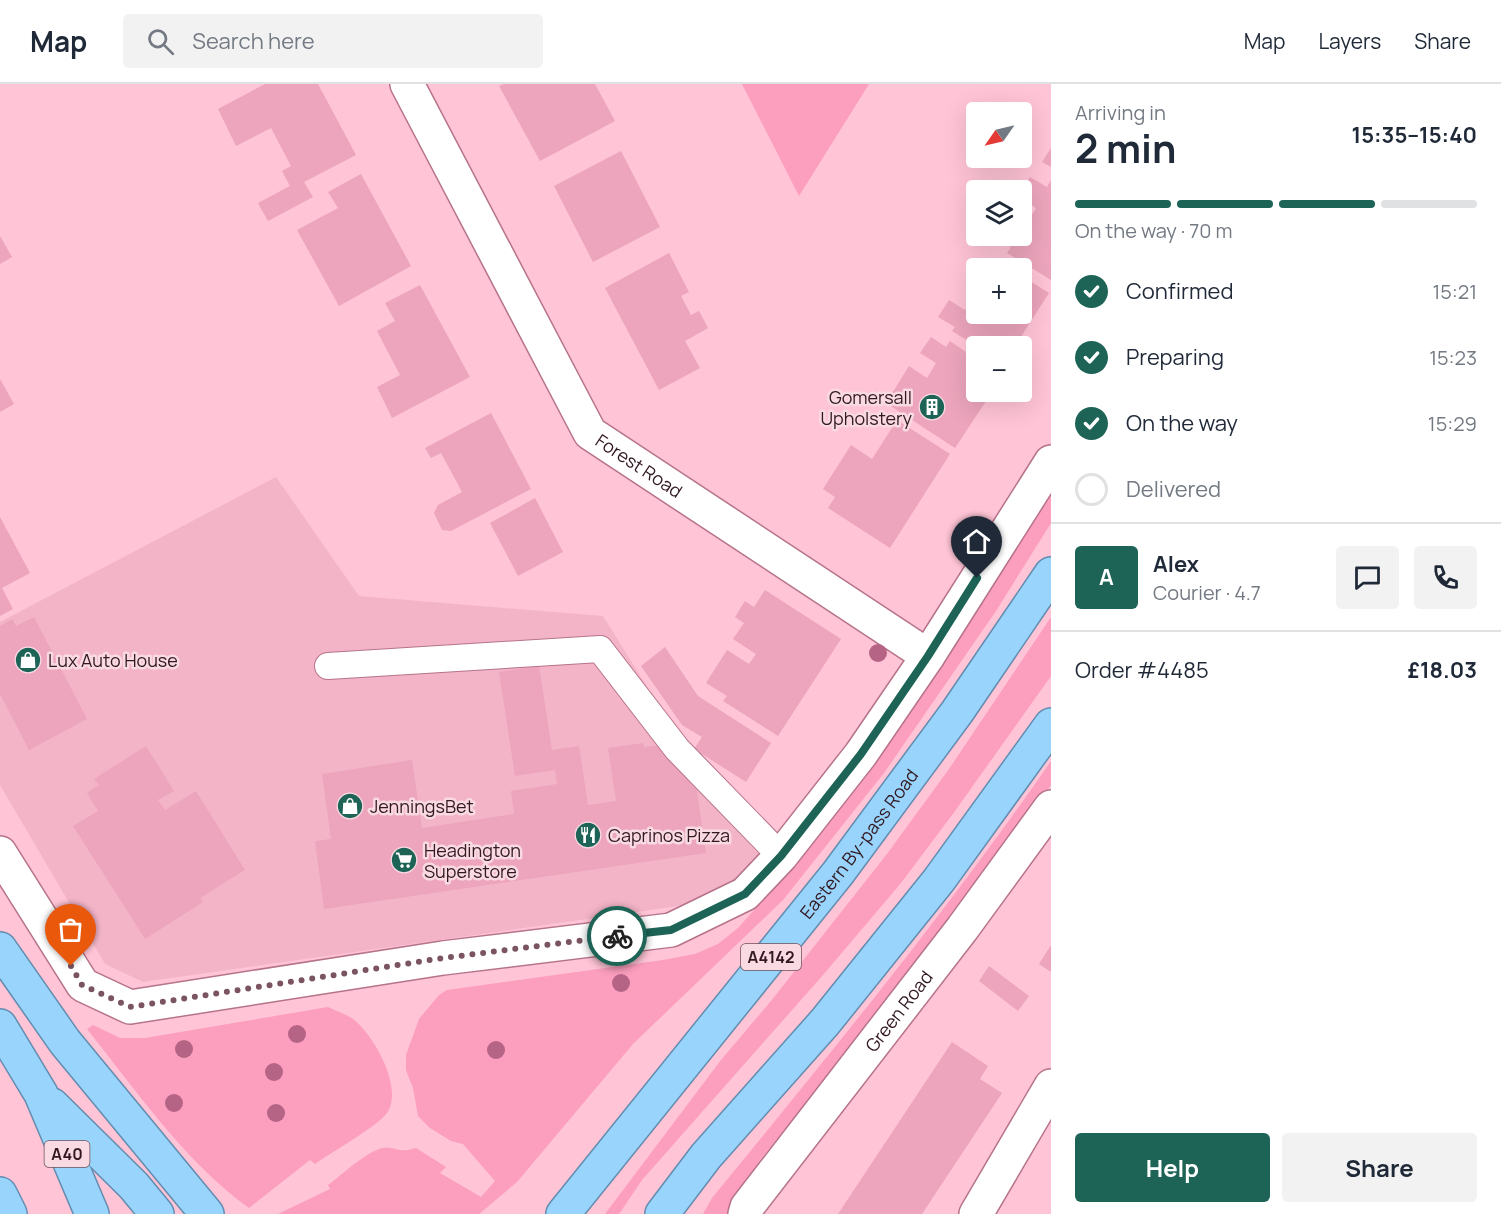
<!DOCTYPE html>
<meta charset="utf-8">
<style>
body{margin:0;font-family:Manrope,sans-serif;background:#f2f2f3;color:#1f2937;height:100vh;display:flex;flex-direction:column;font-size:22px;white-space:nowrap}
*{box-sizing:border-box;margin:0}
p{font-size:20px;color:#747a83}
.icon{flex:none;width:33px;height:33px;fill:none;stroke:currentColor;stroke-width:2;stroke-linecap:round;stroke-linejoin:round}
.map{position:relative;flex:1;overflow:hidden}
.side{display:flex;flex-direction:column;background:#fff;width:450px}
.side>*{flex:none}
.needle{width:39px;rotate:236deg}
.tools{position:absolute;left:966px;top:18px;display:grid;gap:12px}
.tools a{display:grid;place-items:center;width:66px;height:66px;border-radius:6px;background:#fff;box-shadow:0 6px 24px #0002;font-size:30px}
.pin{position:absolute;display:grid;place-items:center;width:51px;height:51px;color:#fff;margin:-62px -26px;border-radius:50% 50% 50% 0;rotate:-45deg;box-shadow:0 0 6px #0007}
.pin .icon{rotate:45deg}
.courier{position:absolute;display:grid;place-items:center;width:60px;height:60px;margin:-30px;border:4px solid #1d6457;border-radius:50%;background:#fff;color:#222;box-shadow:0 2px 8px #0007}
.headline em{font-style:normal;font-weight:700}
.headline div{display:flex;flex-direction:column-reverse}
.headline{display:flex;align-items:center;justify-content:space-between;height:102px;padding:0 24px}
h1{font-size:39px;font-weight:700;line-height:45px}
.bar{display:grid;grid-template-columns:repeat(4,1fr);gap:9px 6px;align-content:center;height:72px;padding:0 24px}
.bar i{height:8px;border-radius:4px;background:#e0e1e3}
.bar .active{background:#1d6457}
.bar p{grid-column:span 4}
.line{display:flex;align-items:center;gap:15px;padding:0 24px;border-top:2px solid #e0e1e3}
.line div{flex:1}
.round{display:grid;place-items:center;flex:none;width:63px;height:63px;border-radius:6px;background:#f2f2f3}
ol{padding:0 24px;list-style:none}
li{display:flex;align-items:center;gap:18px;height:66px}
li p{margin-inline-start:auto}
li .icon{padding:6px;border-radius:50%;background:#1d6457;color:#fff;stroke-width:4}
li:last-child{color:#747a83}
li i{width:33px;height:33px;border:3px solid #e0e1e3;border-radius:50%}
.button{display:flex;gap:12px;margin-top:auto;padding:12px 24px}
.button a{flex:1;height:69px;border-radius:6px;background:#1d6457;color:#fff;font-size:24px;font-weight:700;line-height:69px;text-align:center}
.button a+a{background:#f2f2f3;color:#1f2937}
header{display:flex;align-items:center;gap:36px;box-sizing:border-box;height:84px;padding:0 30px;background:#fff;border-bottom:2px solid #e0e1e3}
header strong{font-size:28px}
nav{display:flex;gap:33px;margin-inline-start:auto;font-size:21px}
.search{width:420px;height:54px;background:#f2f2f3;display:flex;align-items:center;gap:15px;box-sizing:border-box;padding:0 21px;border-radius:6px;color:#747a83;font-size:22px}
main{display:flex;flex:1;min-height:0}
.map>svg:first-child{display:block}
.built{fill:#f4b4c8}
.green{fill:#fc9ebe}
.building{fill:#eca5bc}
.lines{fill:none;stroke-linecap:round;stroke-linejoin:round}
.service-casing{stroke:#b67389;stroke-width:28}
.minor-casing{stroke:#b67389;stroke-width:36}
.trunk-casing{stroke:#638caf;stroke-width:36}
.service{stroke:#fff;stroke-width:26}
.minor{stroke:#fff;stroke-width:33}
.trunk{stroke:#98d4fc;stroke-width:33}
.tree{fill:#b56486}
.done{stroke:#7a5460;stroke-width:6;stroke-dasharray:0 10.8}
.route{stroke:#1d6457;stroke-width:8}
.labels{text-anchor:middle;dominant-baseline:central;stroke-width:5;stroke-linejoin:round;paint-order:stroke}
.shield{fill:#f9dae3;stroke:#6e525b;stroke-width:1.5}
.shield-label{font-size:16px;font-weight:bold;fill:#321821}
.poi-label{font-size:18px;fill:#321821;stroke:#f9dae3;text-anchor:start}
.street-label{font-size:18px;fill:#321821;stroke:#f9dae3}
</style>
<header>
<strong>Map</strong>
<div class="search"><svg class="icon" aria-label="search" viewBox="0 0 24 24"><circle cx="10" cy="10" r="6"/><path d="M15 15l6 6"/></svg>Search here</div>
<nav><a>Map</a><a>Layers</a><a>Share</a></nav>
</header>
<main>
<div class="map">
<svg width="1051" height="1130" viewBox="0 0 1051 1130">
<rect width="100%" height="100%" fill="#ffc4d6"/>
<!-- built -->
<polygon class="built" points="276,393 359,512 603,532 684,662 778,759 762,780 707,818 143,898 105,880 0,701 0,538"/>
<!-- green -->
<g class="green">
<polygon points="742,0 869,0 799,112"/>
<path d="M1051,410V439L996,527L884,689L783,816L633,960L517,1098L479,1130H278L330,1105L328,1101C343,1090 367,1067 383,1064C396,1062 398,1070 416,1064L446,1083L440,1089L481,1113L495,1097L463,1060L451,1057L430,1044L418,1032L413,1004L406,986V971L419,935L439,911L447,906L663,876L695,870L718,860L738,844L765,814L834,728L985,515Z"/>
<polygon points="1051,533 1051,592 955,727 901,799 823,891 642,1096 619,1130 605,1130 721,976 771,917 887,770 949,685"/>
<path d="M1051,677V701L981,798L887,920L760,1076L730,1130H703L712,1114C829,971 946,829 1051,677Z"/>
<path d="M328,923C336,927 346,930 353,935C374,951 404,1004 387,1029C378,1042 330,1069 315,1080L310,1076L249,1124C186,1079 135,1005 87,945L93,941L120,954H145Z"/>
</g>
<!-- building -->
<g class="building">
<polygon points="265,0 318,0 356,71 304,98 313,113 268,137 258,119 290,102 282,87 291,82 271,44 236,62 218,25"/>
<polygon points="504,0 595,0 615,37 540,77 499,2"/>
<polygon points="1051,64 1051,83 1042,78"/>
<polygon points="621,67 660,143 593,178 554,102"/>
<polygon points="361,90 411,182 339,222 297,146 338,124 328,108"/>
<polygon points="1030,93 1047,103 1051,96 1051,196 1007,169 1011,163 990,152 1022,152 1022,129 1030,134 1036,124 1022,115 1022,107"/>
<polygon points="0,152 12,173 0,180"/>
<polygon points="669,169 689,208 681,212 691,231 699,227 708,244 685,257 700,284 659,306 605,204"/>
<polygon points="981,174 991,181 995,175 1010,184 976,184 976,192 972,188"/>
<polygon points="1022,192 1049,209 1015,262 976,262 952,247 955,243 938,233 949,216 965,226 976,207 976,230 1022,230"/>
<polygon points="420,201 470,293 392,334 377,303 400,291 377,247 395,237 385,219"/>
<polygon points="931,253 946,263 950,257 976,275 976,308 992,308 955,364 886,319 909,282 927,294 936,279 920,269"/>
<polygon points="0,295 14,320 0,328"/>
<polygon points="491,329 531,405 451,447 442,446 434,429 438,421 462,408 441,369 431,374 425,364"/>
<polygon points="897,336 950,370 890,464 828,424 835,413 823,405 851,361 872,375"/>
<polygon points="535,414 563,468 518,492 490,439"/>
<polygon points="0,433 30,489 2,504 13,525 0,532"/>
<polygon points="765,506 841,555 778,652 723,617 727,612 706,599 727,566 749,580 756,570 733,555 744,539 735,533 745,517 754,523"/>
<polygon points="34,533 87,635 29,666 0,610 0,542 12,535 16,542"/>
<polygon points="665,563 698,612 771,659 746,698 694,665 702,653 682,641 641,582"/>
<polygon points="539,582 552,666 579,662 588,721 616,717 608,664 643,659 644,663 662,661 696,701 706,769 324,825 315,757 331,755 322,690 412,676 422,744 514,730 511,707 557,700 555,686 515,692 499,588"/>
<polygon points="146,662 174,707 158,716 165,726 196,707 245,786 200,814 203,818 145,855 73,742 98,727 87,709 99,701 94,695"/>
<polygon points="1051,861 1051,888 1039,880"/>
<polygon points="989,882 1029,912 1018,927 979,897"/>
<polygon points="952,958 988,982 980,995 1002,1009 922,1130 838,1130"/>
</g>
<g class="lines">
<!-- service casing -->
<g class="service-casing">
<polyline id="service" points="328,582 600,565 677,665 781,772"/>
</g>
<!-- minor casing -->
<g class="minor-casing">
<g id="minor">
<path id="s1" d="M407,0L590,349L928,572"/>
<polyline points="0,769 83,901 130,923 443,874 671,846 745,810 781,772 861,670 928,572 1051,378"/>
<path id="s2" d="M745,1130L747,1123L962,845L1051,723"/>
<polyline points="976,1130 1051,1002"/>
</g>
</g>
<!-- trunk casing -->
<g class="trunk-casing">
<g id="trunk">
<polyline points="0,865 65,958 207,1130"/>
<polyline points="0,942 41,1010 92,1130"/>
<polyline points="52,1021 134,1102 157,1130"/>
<polyline points="0,1110 10,1130"/>
<path id="s3" d="M563,1130L838,789L957,628L1051,490"/>
<polyline points="662,1130 706,1072 825,938 939,796 1051,641"/>
</g>
</g>
<!-- service -->
<use href="#service" class="service"/>
<!-- minor -->
<use href="#minor" class="minor"/>
<!-- trunk -->
<use href="#trunk" class="trunk"/>
</g>
<!-- trees -->
<g class="tree">
<circle cx="878" cy="569" r="9"/>
<circle cx="621" cy="899" r="9"/>
<circle cx="297" cy="950" r="9"/>
<circle cx="184" cy="965" r="9"/>
<circle cx="496" cy="966" r="9"/>
<circle cx="274" cy="988" r="9"/>
<circle cx="174" cy="1019" r="9"/>
<circle cx="276" cy="1029" r="9"/>
</g>
<g class="lines">
<!-- done -->
<polyline class="done" points="71,882 82,901 130,923 443,874 617,852"/>
<!-- route -->
<polyline class="route" points="617,852 671,846 745,810 781,772 861,670 928,572 977,494"/>
</g>
<!-- icons -->
<defs>
<g id="building-disc" transform="scale(1.35)"><circle r="9.5" fill="#1d6457" stroke="#f9dae3"/><path d="M-4-6H4V6H1V3H-1V6H-4ZM-2.5-4.3h1.7v1.8h-1.7ZM.8-4.3h1.7v1.8H.8ZM-2.5-1h1.7V.8h-1.7ZM.8-1h1.7V.8H.8Z" fill="#fff"/></g>
<g id="shop-disc" transform="scale(1.35)"><circle r="9.5" fill="#1d6457" stroke="#f9dae3"/><path d="M-5-2.5h2.3a2.7 3.5 0 0 1 5.4 0H5L5.5 6h-11ZM-1.5-2.5h3a1.5 2.3 0 0 0-3 0Z" fill="#fff"/></g>
<g id="restaurant-disc" transform="scale(1.35)"><circle r="9.5" fill="#1d6457" stroke="#f9dae3"/><path d="M-5-6h1v4h1v-4h1v4h1v-4h1v5L-1.5 .5V6h-2V.5L-5-1ZM5-6V6H3V1.5H1.5Q1.5-4 5-6Z" fill="#fff"/></g>
<g id="supermarket-disc" transform="scale(1.35)"><circle r="9.5" fill="#1d6457" stroke="#f9dae3"/><path d="M-6-5.5h2.5l.6 2H6L4.5 2H-2.5L-4.4-4H-6ZM-1.5 3.2a1.3 1.3 0 1 0 .1 0ZM3 3.2a1.3 1.3 0 1 0 .1 0Z" fill="#fff"/></g>
</defs>
<g fill-rule="evenodd">
<use href="#building-disc" x="932" y="323"/>
<use href="#shop-disc" x="28" y="576"/>
<use href="#shop-disc" x="350" y="722"/>
<use href="#restaurant-disc" x="588" y="751"/>
<use href="#supermarket-disc" x="404" y="776"/>
</g>
<g class="labels">
<!-- shield labels -->
<g class="shield">
<rect x="741" y="860" width="60" height="26" rx="4.5"/>
<rect x="44.5" y="1057" width="45" height="26" rx="4.5"/>
</g>
<g class="shield-label">
<text x="771" y="873">A4142</text>
<text x="67" y="1070">A40</text>
</g>
<!-- poi labels -->
<g class="poi-label">
<text x="912" y="313" text-anchor="end">Gomersall<tspan x="912" dy="21">Upholstery</tspan></text>
<text x="48" y="576">Lux Auto House</text>
<text x="370" y="722">JenningsBet</text>
<text x="608" y="751">Caprinos Pizza</text>
<text x="424" y="766">Headington<tspan x="424" dy="21">Superstore</tspan></text>
</g>
<!-- street labels -->
<g class="street-label">
<text stroke="none"><textPath href="#s1" startOffset="453">Forest Road</textPath></text>
<text stroke="none"><textPath href="#s3" startOffset="474">Eastern By-pass Road</textPath></text>
<text stroke="none"><textPath href="#s2" startOffset="255">Green Road</textPath></text>
</g>
</g>
</svg>
<div class="tools">
<a><svg class="needle" viewBox="-14 -14 28 28"><path d="M0-13l5 13h-10z" fill="#e53935"/><path d="M0 13l5-13h-10z" fill="#747a83"/></svg></a>
<a><svg class="icon" aria-label="layers" viewBox="0 0 24 24"><path d="M12 4l9 5-9 5-9-5zM3 14l9 5 9-5"/></svg></a>
<a>+</a>
<a>−</a>
</div>
<div class="pin" style="left:71px;top:882px;background:#ea580c"><svg class="icon" aria-label="bag" viewBox="0 0 24 24"><path d="M5 8h14l-1 12H6zM9 8a3 3 0 0 1 6 0"/></svg></div>
<div class="pin" style="left:977px;top:494px;background:#1f2937"><svg class="icon" aria-label="home" viewBox="0 0 24 24"><path d="M3 11l9-7 9 7M6 9v11h12V9"/></svg></div>
<div class="courier" style="left:617px;top:852px"><svg class="icon" aria-label="bike" viewBox="0 0 24 24"><circle cx="6" cy="16" r="4"/><circle cx="18" cy="16" r="4"/><path d="M6 16l4-8h5l3 8M10 8l3 8H6M13 5h3"/></svg></div>
</div>
<section class="side">
<div class="headline"><div><h1>2 min</h1><p>Arriving in</p></div><em>15:35–15:40</em></div>
<div class="bar"><i class="active"></i><i class="active"></i><i class="active"></i><i></i><p>On the way · 70 m</p></div>
<ol>
<li><svg class="icon" aria-label="check" viewBox="0 0 24 24"><path d="M5 12l5 5 9-10"/></svg>Confirmed<p>15:21</p></li>
<li><svg class="icon" aria-label="check" viewBox="0 0 24 24"><path d="M5 12l5 5 9-10"/></svg>Preparing<p>15:23</p></li>
<li><svg class="icon" aria-label="check" viewBox="0 0 24 24"><path d="M5 12l5 5 9-10"/></svg>On the way<p>15:29</p></li>
<li><i></i>Delivered</li>
</ol>
<div class="line" style="height:108px"><b class="round" style="background:#1d6457;color:#fff">A</b><div><b>Alex</b><p>Courier · 4.7</p></div><a class="round"><svg class="icon" aria-label="chat" viewBox="0 0 24 24"><path d="M4 5h16v11H9l-5 4z"/></svg></a><a class="round"><svg class="icon" aria-label="phone" viewBox="0 0 24 24"><path d="M5 4h4l2 5-3 2q2 4 5 5l2-3 5 2v4C11 20 4 13 5 4z"/></svg></a></div>
<div class="line" style="height:78px"><div>Order #4485</div><b>£18.03</b></div>
<div class="button"><a>Help</a><a>Share</a></div>
</section>
</main>
